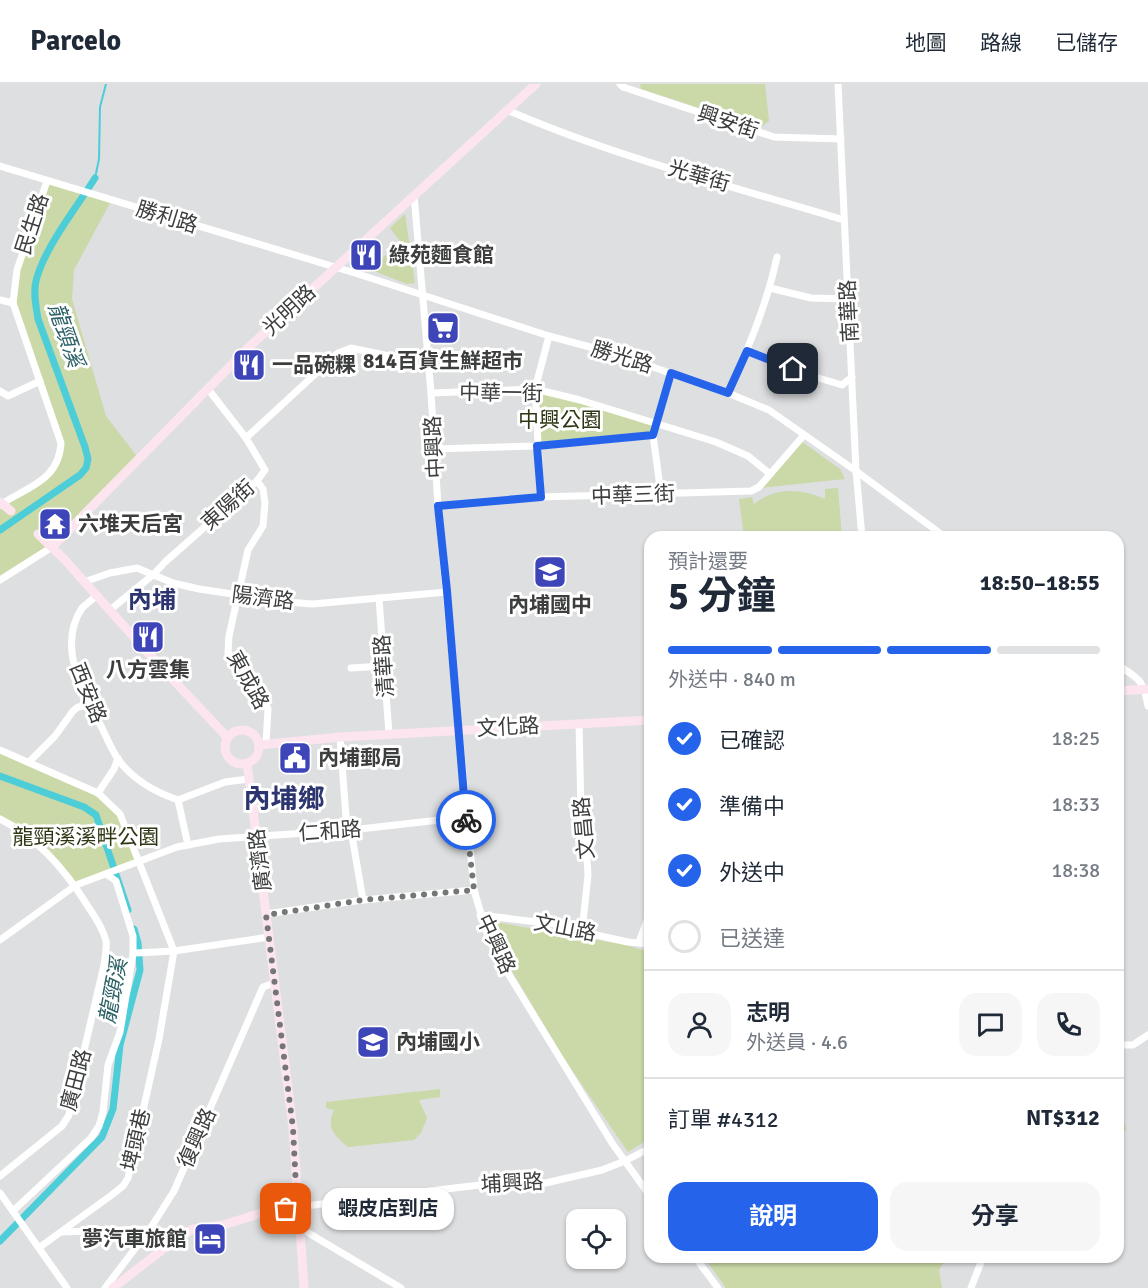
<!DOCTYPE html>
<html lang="zh-TW">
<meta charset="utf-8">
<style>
body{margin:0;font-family:Signika,"Noto Sans TC",sans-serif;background:#f6f6f7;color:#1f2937;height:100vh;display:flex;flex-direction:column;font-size:22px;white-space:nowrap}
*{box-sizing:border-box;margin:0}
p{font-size:20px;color:#747a83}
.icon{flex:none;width:33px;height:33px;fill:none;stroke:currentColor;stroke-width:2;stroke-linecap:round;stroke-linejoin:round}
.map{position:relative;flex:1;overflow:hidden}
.details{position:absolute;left:644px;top:447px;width:480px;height:732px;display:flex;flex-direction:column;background:#fff;border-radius:18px;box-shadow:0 2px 4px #0004}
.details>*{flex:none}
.tools{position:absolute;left:566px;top:1125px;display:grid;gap:12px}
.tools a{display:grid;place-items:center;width:60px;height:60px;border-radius:12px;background:#fff;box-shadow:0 2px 4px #0004;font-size:30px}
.pin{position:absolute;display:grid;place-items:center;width:51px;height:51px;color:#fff;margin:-26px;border-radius:12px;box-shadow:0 3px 9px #0006}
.courier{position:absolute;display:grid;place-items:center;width:60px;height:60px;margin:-30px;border:4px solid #2563eb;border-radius:50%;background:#fff;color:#222;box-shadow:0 2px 8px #0007}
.bubble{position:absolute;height:42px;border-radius:18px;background:#fff;box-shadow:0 2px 4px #0004;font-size:20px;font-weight:700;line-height:42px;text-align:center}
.head em{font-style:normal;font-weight:700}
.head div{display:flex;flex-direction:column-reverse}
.head{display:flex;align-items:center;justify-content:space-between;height:102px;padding:0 24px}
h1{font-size:39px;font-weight:700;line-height:45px}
.bar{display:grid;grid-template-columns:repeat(4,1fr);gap:9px 6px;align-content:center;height:72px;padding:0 24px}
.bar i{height:8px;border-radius:4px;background:#e0e1e3}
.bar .current{background:#2563eb}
.bar p{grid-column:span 4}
.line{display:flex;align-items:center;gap:15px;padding:0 24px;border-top:2px solid #e0e1e3}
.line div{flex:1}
.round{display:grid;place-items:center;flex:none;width:63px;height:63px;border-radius:18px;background:#f6f6f7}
ol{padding:0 24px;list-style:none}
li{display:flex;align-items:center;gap:18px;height:66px}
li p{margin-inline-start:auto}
li .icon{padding:6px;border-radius:50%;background:#2563eb;color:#fff;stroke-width:4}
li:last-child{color:#747a83}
li i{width:33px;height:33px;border:3px solid #e0e1e3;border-radius:50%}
.primary-button{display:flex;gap:12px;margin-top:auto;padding:12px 24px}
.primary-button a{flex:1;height:69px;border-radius:18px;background:#2563eb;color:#fff;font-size:24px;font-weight:700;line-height:69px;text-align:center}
.primary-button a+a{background:#f6f6f7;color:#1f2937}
header{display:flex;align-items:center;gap:36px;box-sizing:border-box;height:84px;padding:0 30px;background:#fff;border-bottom:2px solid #e0e1e3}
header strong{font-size:28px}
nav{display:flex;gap:33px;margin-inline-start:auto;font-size:21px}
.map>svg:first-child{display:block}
.green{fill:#cad9a7}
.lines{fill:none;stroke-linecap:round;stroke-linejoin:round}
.stream{stroke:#4ccdd8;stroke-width:2}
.canal{stroke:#4ccdd8;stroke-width:7}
.street{stroke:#fff;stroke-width:7}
.secondary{stroke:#fce5ee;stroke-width:9}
.done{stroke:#757676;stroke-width:6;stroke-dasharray:0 10.8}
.route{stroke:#2563eb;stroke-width:8}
.labels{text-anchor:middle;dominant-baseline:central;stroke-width:6;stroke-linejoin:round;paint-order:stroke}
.street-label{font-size:21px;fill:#3c3d3d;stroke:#fff}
.poi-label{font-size:21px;font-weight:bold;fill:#3c3d3d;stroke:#fff;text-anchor:start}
.park-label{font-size:21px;fill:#2d3612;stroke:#fff}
.water-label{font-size:22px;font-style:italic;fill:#2c6166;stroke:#fff}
.quarter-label{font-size:24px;font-weight:bold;fill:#2c356f;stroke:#fff}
.district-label{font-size:27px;font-weight:bold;fill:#2c356f;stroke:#fff}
</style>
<header>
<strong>Parcelo</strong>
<nav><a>地圖</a><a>路線</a><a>已儲存</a></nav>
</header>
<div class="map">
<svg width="1148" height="1204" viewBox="0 0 1148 1204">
<rect width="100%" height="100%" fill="#dedfe0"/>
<!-- green -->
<g class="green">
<polygon points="640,0 765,0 769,37 761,43 751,41 641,5"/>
<polygon points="47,97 111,117 74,186 72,215 106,332 139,375 54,464 0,496 0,421 56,383 61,359 13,209"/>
<polygon points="405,130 415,199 407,200 369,185 401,158 390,144"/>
<polygon points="538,307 653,341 651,350 540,359"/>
<polygon points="801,357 840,385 845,395 759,404"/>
<path d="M838,404L842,453H744L739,415L752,413L754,420C776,403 800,404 825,415V405Z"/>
<polygon points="0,666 98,709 120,730 139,778 76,801 52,773 0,735"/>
<polygon points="490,837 626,861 649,868 649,1055 628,1068 561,970 502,870"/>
<path d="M440,1005V1013L419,1016L427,1034L421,1049L414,1056L348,1063C334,1051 326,1044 334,1026L326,1024V1018Z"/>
<polygon points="1118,1016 1126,1045 1118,1056"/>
<polygon points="704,1173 947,1173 939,1186 942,1204 726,1204"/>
</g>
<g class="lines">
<!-- stream -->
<polyline class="stream" points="95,94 99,75 100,23 106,0"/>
<!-- canal -->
<g class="canal">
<path d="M0,446L80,391L86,384L88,375L85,363L38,235C36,222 33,209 36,197C44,164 77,123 95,94"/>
<polyline points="0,692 84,723 96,731 128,826"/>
<polyline points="0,1157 102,1053 113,1025 120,961 140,886 138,859 134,845"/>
</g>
<!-- street -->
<g class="street">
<polyline points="620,0 623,3 774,53 841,55"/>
<polyline points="838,0 856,387 862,453"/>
<path d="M507,26C615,73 731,102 844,136"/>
<polyline points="0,82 358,190 549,252 612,269 728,309 769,326 856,387 945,453"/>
<polyline points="414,111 431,309 438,422 474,806 486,847 498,873 612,1059 650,1112"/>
<polyline points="770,204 811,214 848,215"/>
<polyline points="0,216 13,219"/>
<polyline points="747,267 812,292 842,301 852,293"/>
<polyline points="0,307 8,312 40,297"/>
<polyline points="431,309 535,305 580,316 716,358 748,372 770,390"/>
<path d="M728,309C748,265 767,220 777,173"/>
<polyline points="246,354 338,269 351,264 389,272"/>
<polyline points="434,365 537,362 653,351"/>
<polyline points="257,397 263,405 265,419 263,442 248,466 229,552 228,568 244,593 253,602 266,620 268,625 266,659"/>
<polyline points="661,410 653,351 671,289"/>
<polyline points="541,413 535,305 549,252"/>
<path d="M0,421C27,403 59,397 61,359L13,219L17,186L47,97"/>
<polyline points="438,422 541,413 751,407 759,403 804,351"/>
<polyline points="0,496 52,463"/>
<polyline points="84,498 110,489 137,484 173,499 199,505 287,518 312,520 447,508"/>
<path d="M96,512C92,516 86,520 82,524C57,561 82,608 101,642C106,652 111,665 118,675C132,695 155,708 178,716L225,698L249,695"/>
<polyline points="379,514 389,650"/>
<polyline points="110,526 154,490 165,478 257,397 265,386 246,354 208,305"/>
<path d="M1118,581C1140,596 1143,595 1148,622"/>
<polyline points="351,584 384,582"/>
<polyline points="579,640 581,727 585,743 588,791 582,847"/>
<polyline points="340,653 346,733 351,746 363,816"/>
<polyline points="0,666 98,709 120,730 174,867 159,955 128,1094 123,1102 113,1110 40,1163"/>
<polyline points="29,678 55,652 73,627 78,623 89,621"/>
<polyline points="98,709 114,685 118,674"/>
<polyline points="178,716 188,761"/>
<path d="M0,735C39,754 67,788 89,824C96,834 103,845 106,857C107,864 105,874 104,881L69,1031L62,1042L0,1092"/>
<polyline points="266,830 363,816 474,806"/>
<polyline points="480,831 554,840 573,846 628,858 650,860"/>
<polyline points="0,856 76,801 177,763 219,755 351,746 466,733"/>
<polyline points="639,858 650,829"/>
<polyline points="136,869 174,867 269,853"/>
<polyline points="1118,961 1133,961 1148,951"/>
<polyline points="0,1109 67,1204"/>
<polyline points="297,1123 496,1099 537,1101 602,1086 625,1077 650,1064"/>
<polyline points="13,1127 91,1054 99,1042 103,1028 108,981 120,948 133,870 133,852 116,797 106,790"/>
<polyline points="300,1144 401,1204"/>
<polyline points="62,1148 150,1145"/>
<polyline points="695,1173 718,1204"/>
<polyline points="105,1204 150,1145 174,1107 263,903 274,899"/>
<polyline points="971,1204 983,1173"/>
</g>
<!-- secondary -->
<g class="secondary">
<polyline points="0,418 11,427"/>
<polyline points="38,450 64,475 149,570 227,653"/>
<polyline points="52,463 249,263 536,0"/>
<polyline points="1118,607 1148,605"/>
<circle cx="242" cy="663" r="17"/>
<polyline points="259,661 340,653 650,636"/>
<polyline points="247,679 293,1044 304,1204"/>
<polyline points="113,1204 180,1152 193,1145 223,1141 265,1128 297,1123"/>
</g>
</g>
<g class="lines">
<!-- done -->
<polyline class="done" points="286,1125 297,1123 293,1044 266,831 363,816 474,806 466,736"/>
<!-- route -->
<polyline class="route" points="466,736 447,507 438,422 541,413 537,362 653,351 671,289 728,309 747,267 793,285"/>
</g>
<!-- icons -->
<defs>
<g id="restaurant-square" transform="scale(1.725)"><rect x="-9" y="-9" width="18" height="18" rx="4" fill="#3d45b9" stroke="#fff"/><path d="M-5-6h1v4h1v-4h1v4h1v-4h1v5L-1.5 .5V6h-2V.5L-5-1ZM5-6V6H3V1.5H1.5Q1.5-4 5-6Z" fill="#fff"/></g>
<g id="supermarket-square" transform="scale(1.725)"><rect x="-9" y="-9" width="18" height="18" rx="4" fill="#3d45b9" stroke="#fff"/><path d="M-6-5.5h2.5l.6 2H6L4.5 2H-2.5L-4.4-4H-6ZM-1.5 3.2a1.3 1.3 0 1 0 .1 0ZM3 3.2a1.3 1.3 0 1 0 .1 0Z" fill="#fff"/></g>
<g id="temple-square" transform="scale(1.725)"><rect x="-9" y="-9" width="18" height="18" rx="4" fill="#3d45b9" stroke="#fff"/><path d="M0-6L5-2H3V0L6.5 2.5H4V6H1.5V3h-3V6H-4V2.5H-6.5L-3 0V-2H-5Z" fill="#fff"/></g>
<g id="school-square" transform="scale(1.725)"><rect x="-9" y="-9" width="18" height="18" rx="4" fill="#3d45b9" stroke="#fff"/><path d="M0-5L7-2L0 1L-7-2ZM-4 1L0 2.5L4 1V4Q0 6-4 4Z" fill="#fff"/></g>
<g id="civic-square" transform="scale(1.725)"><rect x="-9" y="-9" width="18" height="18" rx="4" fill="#3d45b9" stroke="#fff"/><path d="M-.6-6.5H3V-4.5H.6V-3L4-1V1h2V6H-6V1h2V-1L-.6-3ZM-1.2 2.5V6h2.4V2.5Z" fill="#fff"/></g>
<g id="hotel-square" transform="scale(1.725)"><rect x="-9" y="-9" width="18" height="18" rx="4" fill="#3d45b9" stroke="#fff"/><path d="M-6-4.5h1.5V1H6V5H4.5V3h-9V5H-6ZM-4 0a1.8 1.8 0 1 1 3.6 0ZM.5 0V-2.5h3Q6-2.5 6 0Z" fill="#fff"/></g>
</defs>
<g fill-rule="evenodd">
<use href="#restaurant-square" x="366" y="171"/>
<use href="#supermarket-square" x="443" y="244"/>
<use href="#restaurant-square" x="249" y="281"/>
<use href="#temple-square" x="55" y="440"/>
<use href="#school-square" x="550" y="488"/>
<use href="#restaurant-square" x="148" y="553"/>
<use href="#civic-square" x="295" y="674"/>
<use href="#school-square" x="373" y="958"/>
<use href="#hotel-square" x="210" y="1155"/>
</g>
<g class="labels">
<!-- street labels -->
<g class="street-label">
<text transform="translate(728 38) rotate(18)">興安街</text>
<text transform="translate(699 92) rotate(16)">光華街</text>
<text transform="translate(167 133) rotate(17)">勝利路</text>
<text transform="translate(32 140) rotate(-72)">民生路</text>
<text transform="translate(289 226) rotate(-43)">光明路</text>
<text transform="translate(849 227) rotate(-93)">南華路</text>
<text transform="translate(622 273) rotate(17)">勝光路</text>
<text transform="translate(501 309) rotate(1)">中華一街</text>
<text transform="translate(434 363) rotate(-93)">中興路</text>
<text transform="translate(633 411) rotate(-2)">中華三街</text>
<text transform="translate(228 421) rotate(-42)">東陽街</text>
<text transform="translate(263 514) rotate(7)">陽濟路</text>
<text transform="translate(384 582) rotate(-94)">清華路</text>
<text transform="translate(248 596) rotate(61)">東成路</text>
<text transform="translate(88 609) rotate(68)">西安路</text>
<text transform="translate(508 643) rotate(-3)">文化路</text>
<text transform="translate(584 744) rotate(-95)">文昌路</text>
<text transform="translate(330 747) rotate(-4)">仁和路</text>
<text transform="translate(260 776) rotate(-97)">廣濟路</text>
<text transform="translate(565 844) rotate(11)">文山路</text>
<text transform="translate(496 860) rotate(65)">中興路</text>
<text transform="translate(76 996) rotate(-75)">廣田路</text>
<text transform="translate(197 1054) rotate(-66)">復興路</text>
<text transform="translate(136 1056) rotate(-77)">埤頭巷</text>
<text transform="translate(512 1099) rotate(-3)">埔興路</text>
</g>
<!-- poi labels -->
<g class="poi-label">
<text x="389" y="171">綠苑麵食館</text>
<text x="443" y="277" text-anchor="middle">814百貨生鮮超市</text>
<text x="272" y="281">一品碗粿</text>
<text x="78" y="440">六堆天后宮</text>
<text x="550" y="521" text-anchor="middle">內埔國中</text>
<text x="148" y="586" text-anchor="middle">八方雲集</text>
<text x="318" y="674">內埔郵局</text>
<text x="396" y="958">內埔國小</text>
<text x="187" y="1155" text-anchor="end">夢汽車旅館</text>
</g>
<!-- park labels -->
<g class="park-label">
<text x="560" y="336">中興公園</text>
<text x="86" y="753">龍頸溪溪畔公園</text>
</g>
<!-- water labels -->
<g class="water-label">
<text transform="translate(66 251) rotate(71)">龍頸溪</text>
<text transform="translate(113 907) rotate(-79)">龍頸溪</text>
</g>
<!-- quarter labels -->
<g class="quarter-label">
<text x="152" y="516">內埔</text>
</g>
<!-- district labels -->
<g class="district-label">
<text x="284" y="715">內埔鄉</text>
</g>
</g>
</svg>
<div class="tools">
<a><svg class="icon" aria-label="locate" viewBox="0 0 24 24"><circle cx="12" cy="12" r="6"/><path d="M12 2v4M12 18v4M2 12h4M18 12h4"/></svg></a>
</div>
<div class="pin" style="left:286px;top:1125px;background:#ea580c"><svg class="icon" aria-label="bag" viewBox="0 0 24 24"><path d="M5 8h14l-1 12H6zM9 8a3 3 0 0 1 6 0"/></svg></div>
<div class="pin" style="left:793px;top:285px;background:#1f2937"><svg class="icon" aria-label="home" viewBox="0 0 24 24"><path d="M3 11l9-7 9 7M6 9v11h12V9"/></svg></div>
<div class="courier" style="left:466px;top:736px"><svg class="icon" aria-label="bike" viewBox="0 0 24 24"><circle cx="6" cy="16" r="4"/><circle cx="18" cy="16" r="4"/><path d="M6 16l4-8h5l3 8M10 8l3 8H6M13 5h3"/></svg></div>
<div class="bubble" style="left:322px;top:1104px;width:132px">蝦皮店到店</div>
<section class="details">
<div class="head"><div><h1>5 分鐘</h1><p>預計還要</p></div><em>18:50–18:55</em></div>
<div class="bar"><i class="current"></i><i class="current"></i><i class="current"></i><i></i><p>外送中 · 840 m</p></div>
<ol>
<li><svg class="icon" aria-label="check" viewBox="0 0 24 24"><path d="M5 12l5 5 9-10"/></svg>已確認<p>18:25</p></li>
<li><svg class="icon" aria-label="check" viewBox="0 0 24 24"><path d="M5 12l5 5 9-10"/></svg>準備中<p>18:33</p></li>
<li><svg class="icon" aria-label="check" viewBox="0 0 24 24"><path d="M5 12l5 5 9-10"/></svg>外送中<p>18:38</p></li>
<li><i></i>已送達</li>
</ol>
<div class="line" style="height:108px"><a class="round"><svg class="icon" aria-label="person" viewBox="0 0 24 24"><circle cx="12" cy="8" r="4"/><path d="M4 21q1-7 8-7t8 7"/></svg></a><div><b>志明</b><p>外送員 · 4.6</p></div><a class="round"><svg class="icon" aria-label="chat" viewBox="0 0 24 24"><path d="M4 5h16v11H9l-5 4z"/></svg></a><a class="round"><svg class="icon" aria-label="phone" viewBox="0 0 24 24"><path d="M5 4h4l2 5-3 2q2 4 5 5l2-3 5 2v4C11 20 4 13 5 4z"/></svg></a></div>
<div class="line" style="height:78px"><div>訂單 #4312</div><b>NT$312</b></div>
<div class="primary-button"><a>說明</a><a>分享</a></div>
</section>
</div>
